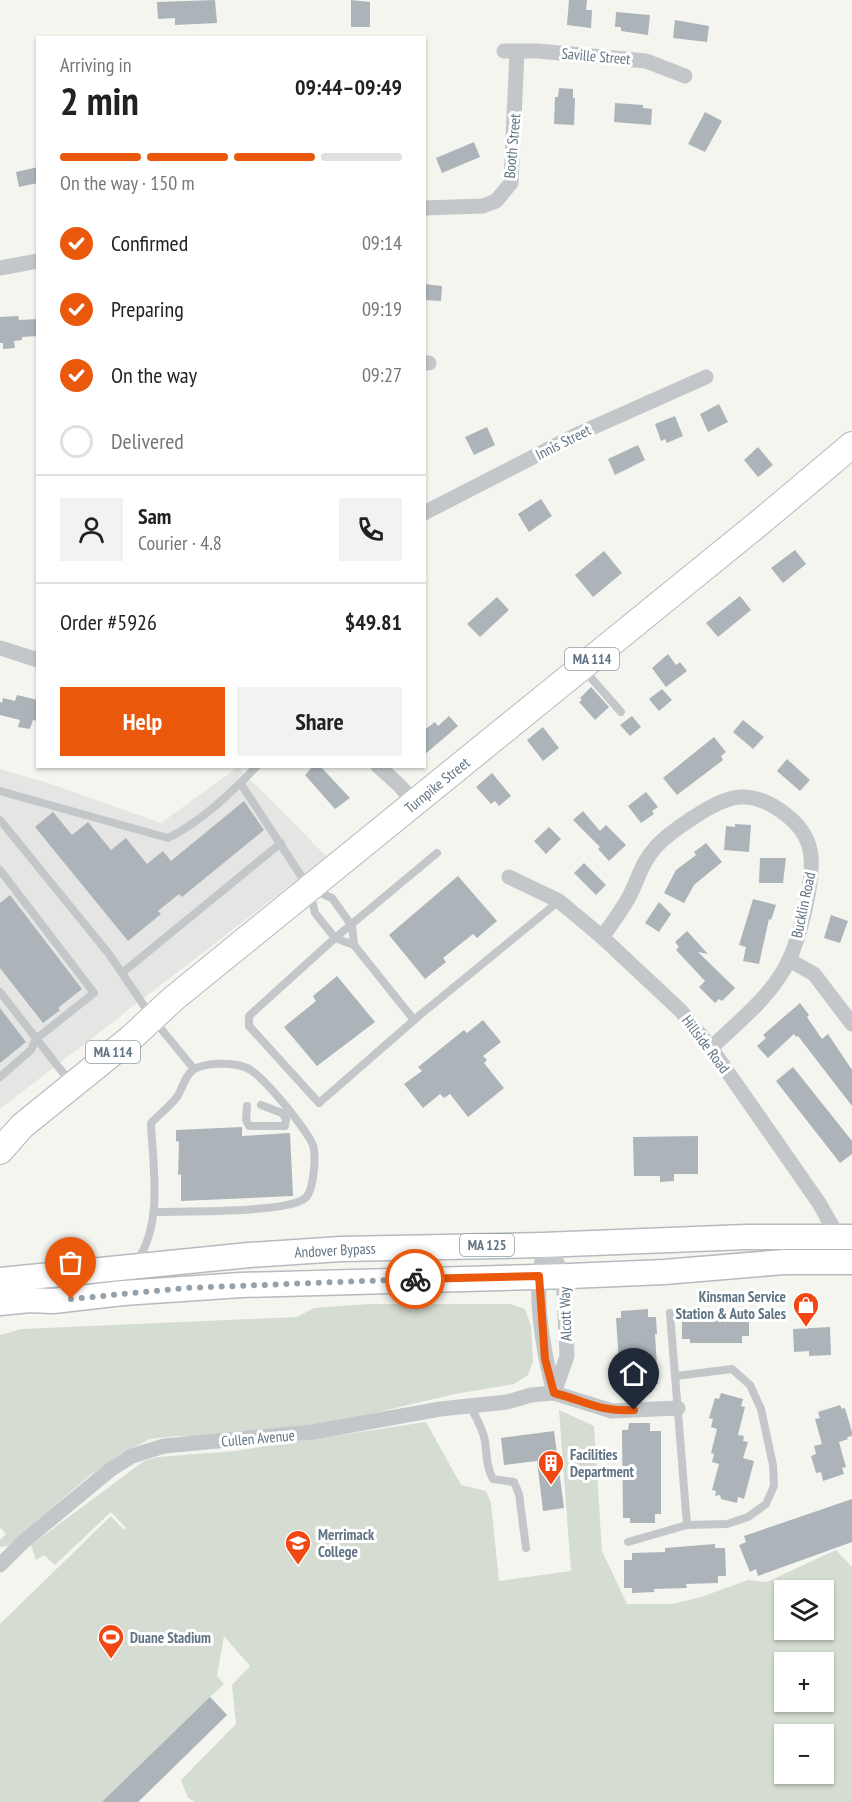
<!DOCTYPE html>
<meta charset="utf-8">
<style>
body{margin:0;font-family:"PT Sans Narrow",sans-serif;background:#f2f2f2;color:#222;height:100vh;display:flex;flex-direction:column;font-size:22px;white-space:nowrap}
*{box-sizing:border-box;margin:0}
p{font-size:20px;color:#767676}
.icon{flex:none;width:33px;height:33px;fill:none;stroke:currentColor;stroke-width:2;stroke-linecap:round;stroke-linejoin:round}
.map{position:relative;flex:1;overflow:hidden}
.details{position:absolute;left:36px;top:36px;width:390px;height:732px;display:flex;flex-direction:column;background:#fff;border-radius:0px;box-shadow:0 2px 4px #0004}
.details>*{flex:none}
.controls{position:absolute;left:774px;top:1580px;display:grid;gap:12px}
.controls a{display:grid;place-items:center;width:60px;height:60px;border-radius:0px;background:#fff;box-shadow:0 2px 4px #0004;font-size:30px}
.pin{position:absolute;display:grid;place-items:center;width:51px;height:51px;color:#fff;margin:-62px -26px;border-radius:50% 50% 50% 0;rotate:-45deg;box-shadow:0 0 6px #0007}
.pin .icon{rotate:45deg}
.courier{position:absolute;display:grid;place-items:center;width:60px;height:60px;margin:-30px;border:4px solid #ea580c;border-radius:50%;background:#fff;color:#222;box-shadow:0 2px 8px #0007}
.summary em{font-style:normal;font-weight:600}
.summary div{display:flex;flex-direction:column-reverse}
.summary{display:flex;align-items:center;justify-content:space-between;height:102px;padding:0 24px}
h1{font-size:39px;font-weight:600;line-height:45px}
.bar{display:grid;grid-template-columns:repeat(4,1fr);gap:9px 6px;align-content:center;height:72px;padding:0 24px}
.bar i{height:8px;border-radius:4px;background:#e0e0e0}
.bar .on{background:#ea580c}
.bar p{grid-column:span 4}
.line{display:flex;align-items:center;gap:15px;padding:0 24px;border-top:2px solid #e0e0e0}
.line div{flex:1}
.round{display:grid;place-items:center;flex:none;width:63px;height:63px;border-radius:0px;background:#f2f2f2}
ol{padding:0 24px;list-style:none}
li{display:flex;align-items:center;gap:18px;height:66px}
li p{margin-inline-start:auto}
li .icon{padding:6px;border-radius:50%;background:#ea580c;color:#fff;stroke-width:4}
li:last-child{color:#767676}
li i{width:33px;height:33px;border:3px solid #e0e0e0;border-radius:50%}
.cta{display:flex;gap:12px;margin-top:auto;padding:12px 24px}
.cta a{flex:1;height:69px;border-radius:0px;background:#ea580c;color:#fff;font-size:24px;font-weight:600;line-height:69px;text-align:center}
.cta a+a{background:#f2f2f2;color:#222}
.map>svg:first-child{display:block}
.built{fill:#e5e6e4}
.green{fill:#d5dcd1;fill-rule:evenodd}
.building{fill:#acb4b9}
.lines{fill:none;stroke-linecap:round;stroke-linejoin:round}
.primary-casing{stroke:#b6babe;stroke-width:27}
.trunk-casing{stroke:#b5b9bc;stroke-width:28}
.service{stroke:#c3c7ca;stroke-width:8}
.minor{stroke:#c3c7ca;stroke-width:15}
.primary{stroke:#fff;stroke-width:24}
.trunk{stroke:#fff;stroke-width:26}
.done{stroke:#95a1aa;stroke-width:6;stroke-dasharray:0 10.8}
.route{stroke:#ea580c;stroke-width:8}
.labels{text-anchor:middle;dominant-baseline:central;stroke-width:6;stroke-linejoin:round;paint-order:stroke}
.shield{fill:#fff;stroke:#909ea9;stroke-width:1.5}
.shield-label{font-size:14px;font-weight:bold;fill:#617484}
.street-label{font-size:15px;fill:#617484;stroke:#fff}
.poi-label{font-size:15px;font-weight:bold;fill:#617484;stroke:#fff;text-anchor:start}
</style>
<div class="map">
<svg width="852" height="1802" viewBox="0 0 852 1802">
<rect width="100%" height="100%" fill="#f5f5f0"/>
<!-- built -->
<polygon class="built" points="238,767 327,857 0,1109 0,769 48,783 161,823"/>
<!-- green -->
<g class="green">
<polygon points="369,1304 510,1304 525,1309 531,1326 533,1362 528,1375 514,1384 455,1394 323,1425 223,1437 177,1436 150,1439 121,1454 89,1476 8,1546 0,1547 0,1540 6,1534 0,1527 0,1335 22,1329 297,1317 314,1308"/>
<path d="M559,1410L594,1426L602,1551L627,1604H673L701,1597L748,1580L767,1582L836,1550L852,1567V1802H195L188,1798L181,1780L236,1724L232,1685L250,1666L224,1636L217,1676L224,1684L210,1697L227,1715L138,1802H0V1624L111,1516L124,1530L126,1528L111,1512L55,1565L44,1555L36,1560L31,1545L144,1461L158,1457L235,1451L426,1422L461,1485L486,1491L491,1503L499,1581L571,1571ZM784,1590H824V1629H784ZM784,1662H824V1701H784ZM784,1734H824V1773H784Z"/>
</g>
<!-- building -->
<g class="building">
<polygon points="215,0 217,23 175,25 175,18 158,19 157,2"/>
<polygon points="351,0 370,2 370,27 351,27"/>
<polygon points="569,0 587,0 586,10 592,10 591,28 567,25"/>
<polygon points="616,12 650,15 648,35 621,31 621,27 615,27"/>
<polygon points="675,20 709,26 707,42 673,38"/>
<polygon points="559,88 573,89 573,98 575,98 574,125 554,124 555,97 558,97"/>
<polygon points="615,103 643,105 643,108 652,109 651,125 614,122"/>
<polygon points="705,112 722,121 705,152 688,144"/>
<polygon points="474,142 480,157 442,173 436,158"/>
<polygon points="38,167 38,183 19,187 16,172"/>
<polygon points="424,284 442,286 441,301 424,300"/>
<polygon points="18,316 19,320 38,319 38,336 22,337 22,340 14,341 15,348 3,349 3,343 0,343 0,317"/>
<polygon points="719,404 728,422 708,432 700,414"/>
<polygon points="675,416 683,436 667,443 665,439 661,441 655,424"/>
<polygon points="487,427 495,445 474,455 465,437"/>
<polygon points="638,445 645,460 615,475 608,459"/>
<polygon points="758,447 773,465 758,477 744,460"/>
<polygon points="541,499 552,516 529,532 518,514"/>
<polygon points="795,550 806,564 783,583 771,568"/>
<polygon points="604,551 622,573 593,597 575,575"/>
<polygon points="740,596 751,610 718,637 706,623"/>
<polygon points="497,597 509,610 480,637 467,624"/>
<polygon points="668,654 676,665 680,662 687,671 666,687 652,668"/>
<polygon points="591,687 609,707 595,720 579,702 582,700 580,698"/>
<polygon points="662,689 672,700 659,711 649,699"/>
<polygon points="17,695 38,700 38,721 33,720 30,729 18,727 20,720 0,715 0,702 2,703 3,698 15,701"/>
<polygon points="449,716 458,726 424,755 424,730 435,722 438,726"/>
<polygon points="632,716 641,727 630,736 620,725"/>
<polygon points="743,720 764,737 753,749 733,732"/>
<polygon points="543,727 559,748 543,761 527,740"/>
<polygon points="714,737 726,752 721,756 723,760 677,795 663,778"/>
<polygon points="787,759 810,780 800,791 777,771"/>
<polygon points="313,766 320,766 350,798 335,809 305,775"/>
<polygon points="492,773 511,796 499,806 495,801 491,804 476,787"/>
<polygon points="646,792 658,807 652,811 654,814 641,823 628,806"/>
<polygon points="244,801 264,830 182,897 179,894 158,911 161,914 128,941 35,827 53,812 72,835 88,822 111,850 126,838 147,864 163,851 171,861"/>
<polygon points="583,811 600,831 606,825 626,845 609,861 598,849 600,847 573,820"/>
<polygon points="735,824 751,825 749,852 724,850 726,826 735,827"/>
<polygon points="549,827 561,839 546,854 534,841"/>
<polygon points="706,843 722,862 694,885 684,903 664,893 676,870 696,855 694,852"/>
<polygon points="760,858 786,858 783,883 759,883"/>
<polygon points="584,863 606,885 596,895 574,873"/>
<polygon points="458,876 497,921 477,938 473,934 443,958 446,962 425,979 389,935"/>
<polygon points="10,895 82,989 58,1008 60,1010 43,1023 0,968 0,903"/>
<polygon points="753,899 776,905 771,920 769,919 759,964 743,961 746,947 739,945"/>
<polygon points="659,902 671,914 659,932 645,923"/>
<polygon points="831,915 848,921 840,943 824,938"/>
<polygon points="687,931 708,954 698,952 735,988 722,1001 719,999 715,1003 699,987 705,981 676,950 679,947 675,942"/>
<polygon points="337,976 375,1022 317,1066 284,1027 316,1001 313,996"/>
<polygon points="800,1003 809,1015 807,1017 822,1039 828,1034 852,1070 852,1106 798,1036 796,1037 794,1034 768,1058 757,1046 766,1038 763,1035"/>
<polygon points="0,1008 26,1042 0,1063"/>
<polygon points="483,1020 501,1042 483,1056 487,1060 484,1063 504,1088 468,1117 450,1094 444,1098 440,1094 423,1108 404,1084 422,1071 418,1067 464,1030 467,1033"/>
<polygon points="793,1067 852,1141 852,1154 840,1163 776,1081"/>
<polygon points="242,1127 242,1136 290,1133 293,1196 181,1201 181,1174 178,1175 179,1142 176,1141 176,1130"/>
<polygon points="698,1136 698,1174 674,1174 674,1181 660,1182 660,1176 634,1176 633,1137"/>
<polygon points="648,1309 648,1317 656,1317 657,1334 655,1334 658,1384 651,1384 652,1392 626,1394 626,1390 621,1391 616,1318 621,1318 621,1311"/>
<polygon points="746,1311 746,1314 749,1314 749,1336 742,1336 742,1343 690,1343 690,1339 682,1339 682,1317 687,1317 687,1313"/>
<polygon points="830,1327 831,1355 809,1356 809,1351 794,1352 793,1329"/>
<polygon points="721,1393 743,1399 741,1406 745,1407 738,1435 744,1436 743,1441 748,1442 743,1458 754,1461 744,1499 738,1497 737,1503 721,1499 720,1495 715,1496 716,1491 712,1490 719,1464 712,1462 714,1454 711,1453 717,1429 711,1427 713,1419 709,1418 715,1398 719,1399"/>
<polygon points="840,1405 842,1409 845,1408 852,1432 852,1436 847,1437 848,1439 839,1442 846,1467 842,1468 844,1474 823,1481 821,1472 816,1473 811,1456 816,1454 814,1446 822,1444 815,1419 820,1418 818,1412"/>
<polygon points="629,1423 650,1423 650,1431 661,1431 661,1514 655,1514 655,1523 630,1523 630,1518 623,1518 622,1430 628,1430"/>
<polygon points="554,1431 564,1508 543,1511 537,1461 504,1465 501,1438"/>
<polygon points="852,1499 852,1542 758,1576 756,1569 750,1572 739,1545 746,1542 744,1536"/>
<polygon points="715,1544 715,1548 725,1548 726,1576 718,1576 718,1583 686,1584 687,1588 654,1589 654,1592 632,1593 632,1588 624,1588 624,1560 632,1560 632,1553 665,1552 665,1548"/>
<polygon points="210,1697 227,1715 138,1802 102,1802"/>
</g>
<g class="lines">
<!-- primary casing -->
<g class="primary-casing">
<g id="primary">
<polyline points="0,1280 249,1255 341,1249 542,1245 746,1237 852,1237"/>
<polyline points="0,1303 29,1300 53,1301 123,1293 241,1285 570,1276 664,1272 784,1262 852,1262"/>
</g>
</g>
<!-- trunk casing -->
<g class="trunk-casing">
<polyline id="trunk" points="0,1151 22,1126 131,1038 173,999 764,519 852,445"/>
</g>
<!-- service -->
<g class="service">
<polyline points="585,671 621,712"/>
<polyline points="241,784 309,888 315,913 335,938 354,945 414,1020"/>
<path d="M0,791L168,838C201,822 231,793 257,766"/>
<polyline points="0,820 109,954 153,1019 194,1069"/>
<polyline points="437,853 335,938 249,1016 249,1026 319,1103 420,1015 559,901"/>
<polyline points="0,870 94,993 36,1039 31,1050 0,1077"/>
<polyline points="313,890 332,898 352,926 354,945"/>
<polyline points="122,973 281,843"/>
<polyline points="0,992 71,1083"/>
<polyline points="247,1106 246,1120 249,1126 285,1126 286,1119 282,1113 261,1105"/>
<path d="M138,1260C163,1220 153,1168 151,1123C159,1115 170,1106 177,1097C183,1088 184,1077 193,1070C205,1062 234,1062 247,1068C263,1075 304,1127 312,1143C317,1153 314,1193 304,1199C284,1213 183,1211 154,1212"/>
<polyline points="670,1313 687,1525"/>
<path d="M470,1406C476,1417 483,1429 485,1441C487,1454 486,1467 493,1479L514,1482L519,1494L526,1548"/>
<polyline points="628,1542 687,1525 727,1524 748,1517 766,1504 774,1486 773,1465 761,1409 750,1385 732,1369 676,1376"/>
</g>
<!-- minor -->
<g class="minor">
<polyline points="504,51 538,51 646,61 685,76"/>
<polyline points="424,208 483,206 496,201 511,183 517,51"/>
<polyline points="0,268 38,261"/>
<polyline points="424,363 429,363"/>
<polyline points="424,513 578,434 706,377"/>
<polyline points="0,648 38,660"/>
<polyline points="378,766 399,785 415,803"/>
<polyline points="509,877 559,901 602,937 681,1011 711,1048 819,1203 841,1242"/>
<path d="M602,937C613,922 624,908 632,891C639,876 643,861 655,848C666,835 681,826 694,817C728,795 750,787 785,814C797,823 807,835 810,850C816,876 800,936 789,960C772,996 739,1021 711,1048"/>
<polyline points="789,960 814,974 852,1024"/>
<path d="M547,1244L563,1275L567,1356L554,1393C545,1358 537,1314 539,1277C540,1266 544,1255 547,1244Z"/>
<polyline points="0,1565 23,1542 110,1470 132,1456 164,1446 313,1432 440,1409 507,1402 531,1395 554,1393 612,1411 678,1408"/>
</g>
<!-- primary -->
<use href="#primary" class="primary"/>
<!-- trunk -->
<use href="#trunk" class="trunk"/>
</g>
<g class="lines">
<!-- done -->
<polyline class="done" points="71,1299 185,1288 415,1279"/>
<!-- route -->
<path class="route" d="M415,1279L539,1276L545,1359L554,1393C586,1401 599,1412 634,1410"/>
</g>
<!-- icons -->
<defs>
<g id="shop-pin" transform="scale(1.35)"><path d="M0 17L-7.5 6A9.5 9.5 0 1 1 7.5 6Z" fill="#f24613" stroke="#fff"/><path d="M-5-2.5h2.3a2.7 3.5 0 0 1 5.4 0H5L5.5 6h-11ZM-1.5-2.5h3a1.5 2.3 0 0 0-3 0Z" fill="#fff"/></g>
<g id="building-pin" transform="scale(1.35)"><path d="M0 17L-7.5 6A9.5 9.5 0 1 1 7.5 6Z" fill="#f24613" stroke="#fff"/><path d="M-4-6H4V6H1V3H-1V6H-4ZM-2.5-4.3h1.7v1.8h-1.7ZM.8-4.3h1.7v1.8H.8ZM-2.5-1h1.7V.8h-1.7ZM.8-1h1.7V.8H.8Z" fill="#fff"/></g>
<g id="university-pin" transform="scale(1.35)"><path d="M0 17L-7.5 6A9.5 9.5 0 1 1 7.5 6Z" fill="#f24613" stroke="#fff"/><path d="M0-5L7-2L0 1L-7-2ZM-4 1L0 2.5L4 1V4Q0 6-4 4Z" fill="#fff"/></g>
<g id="stadium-pin" transform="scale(1.35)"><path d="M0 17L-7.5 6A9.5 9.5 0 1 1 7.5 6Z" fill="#f24613" stroke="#fff"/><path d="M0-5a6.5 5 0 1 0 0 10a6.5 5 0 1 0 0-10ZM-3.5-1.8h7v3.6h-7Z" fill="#fff"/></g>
</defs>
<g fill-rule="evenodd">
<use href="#shop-pin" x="806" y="1305"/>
<use href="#building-pin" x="551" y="1463"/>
<use href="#university-pin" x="298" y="1543"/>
<use href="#stadium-pin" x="111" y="1637"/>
</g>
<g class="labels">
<!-- shield labels -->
<g class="shield">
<rect x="565" y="648" width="54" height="22" rx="4.5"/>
<rect x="86" y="1041" width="54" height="22" rx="4.5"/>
<rect x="460" y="1234" width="54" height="22" rx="4.5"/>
</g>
<g class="shield-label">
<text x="592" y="659">MA 114</text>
<text x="113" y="1052">MA 114</text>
<text x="487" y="1245">MA 125</text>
</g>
<!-- street labels -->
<g class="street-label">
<text transform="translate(596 56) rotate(5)">Saville Street</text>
<text transform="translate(512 146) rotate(-85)">Booth Street</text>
<text transform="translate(563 442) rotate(-27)">Innis Street</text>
<text transform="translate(437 785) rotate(-39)">Turnpike Street</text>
<text transform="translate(803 905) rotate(-78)">Bucklin Road</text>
<text transform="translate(706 1044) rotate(53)">Hillside Road</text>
<text transform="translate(335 1250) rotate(-3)">Andover Bypass</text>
<text transform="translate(565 1314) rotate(-92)">Alcott Way</text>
<text transform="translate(258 1438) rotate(-5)">Cullen Avenue</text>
</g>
<!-- poi labels -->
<g class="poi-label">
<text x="786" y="1296" text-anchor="end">Kinsman Service<tspan x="786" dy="17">Station &amp; Auto Sales</tspan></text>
<text x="570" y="1454">Facilities<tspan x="570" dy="17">Department</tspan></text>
<text x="318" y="1534">Merrimack<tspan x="318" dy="17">College</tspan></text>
<text x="130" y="1637">Duane Stadium</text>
</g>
</g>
</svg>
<div class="controls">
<a><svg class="icon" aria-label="layers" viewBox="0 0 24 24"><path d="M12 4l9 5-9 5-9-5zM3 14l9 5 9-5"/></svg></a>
<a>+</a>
<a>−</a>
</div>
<div class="pin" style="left:71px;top:1299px;background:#ea580c"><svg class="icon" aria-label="bag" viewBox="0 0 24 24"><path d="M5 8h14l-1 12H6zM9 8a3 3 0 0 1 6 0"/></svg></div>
<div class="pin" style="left:634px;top:1410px;background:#1f2937"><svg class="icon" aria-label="home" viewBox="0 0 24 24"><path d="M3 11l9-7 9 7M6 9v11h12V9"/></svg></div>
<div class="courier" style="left:415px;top:1279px"><svg class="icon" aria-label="bike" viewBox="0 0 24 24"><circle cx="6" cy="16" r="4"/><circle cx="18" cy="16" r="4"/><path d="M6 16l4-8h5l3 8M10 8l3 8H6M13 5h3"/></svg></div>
<section class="details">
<div class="summary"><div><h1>2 min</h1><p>Arriving in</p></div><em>09:44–09:49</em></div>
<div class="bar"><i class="on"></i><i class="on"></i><i class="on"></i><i></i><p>On the way · 150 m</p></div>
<ol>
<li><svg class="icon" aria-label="check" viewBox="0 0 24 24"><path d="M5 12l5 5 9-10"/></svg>Confirmed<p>09:14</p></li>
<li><svg class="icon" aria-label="check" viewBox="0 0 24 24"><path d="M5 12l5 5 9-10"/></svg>Preparing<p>09:19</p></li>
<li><svg class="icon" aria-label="check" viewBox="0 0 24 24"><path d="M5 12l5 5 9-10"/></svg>On the way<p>09:27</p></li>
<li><i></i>Delivered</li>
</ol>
<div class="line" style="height:108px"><a class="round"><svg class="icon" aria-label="person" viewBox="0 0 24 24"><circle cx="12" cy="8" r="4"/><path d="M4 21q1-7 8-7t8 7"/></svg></a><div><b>Sam</b><p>Courier · 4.8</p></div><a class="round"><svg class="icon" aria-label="phone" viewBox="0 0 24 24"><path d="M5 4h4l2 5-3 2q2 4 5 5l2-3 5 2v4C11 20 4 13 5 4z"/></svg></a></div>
<div class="line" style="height:78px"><div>Order #5926</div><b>$49.81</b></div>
<div class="cta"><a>Help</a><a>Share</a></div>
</section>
</div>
